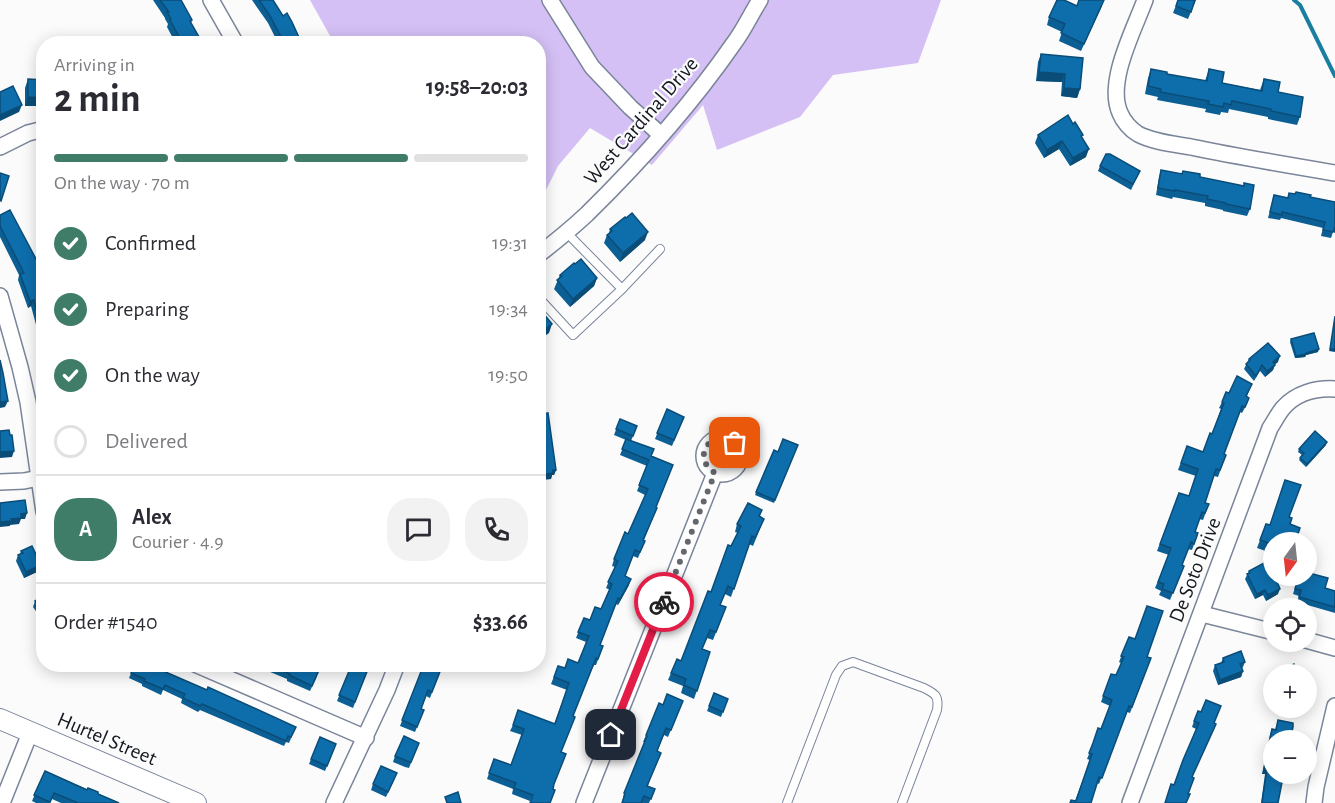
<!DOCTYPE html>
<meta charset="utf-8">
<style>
body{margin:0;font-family:"Alegreya Sans",sans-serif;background:#f2f2f3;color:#2b2b33;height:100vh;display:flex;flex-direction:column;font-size:22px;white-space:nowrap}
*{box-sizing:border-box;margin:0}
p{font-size:20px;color:#7c7c81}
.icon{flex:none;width:33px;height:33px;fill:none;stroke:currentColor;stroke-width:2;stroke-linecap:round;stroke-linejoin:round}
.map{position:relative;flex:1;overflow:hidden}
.drawer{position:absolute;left:36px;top:36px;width:510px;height:636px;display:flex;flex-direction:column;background:#fff;border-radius:24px;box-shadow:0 3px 15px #0003}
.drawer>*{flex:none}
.needle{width:39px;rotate:195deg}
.controls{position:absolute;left:1263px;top:532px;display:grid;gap:12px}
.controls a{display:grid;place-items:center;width:54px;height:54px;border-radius:50%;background:#fff;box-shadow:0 3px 15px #0003;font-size:30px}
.pin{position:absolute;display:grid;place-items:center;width:51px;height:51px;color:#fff;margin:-26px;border-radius:12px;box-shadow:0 3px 9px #0006}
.courier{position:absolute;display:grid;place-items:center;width:60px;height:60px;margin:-30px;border:4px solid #e11d48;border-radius:50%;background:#fff;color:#222;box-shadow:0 2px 8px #0007}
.headline em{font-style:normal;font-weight:600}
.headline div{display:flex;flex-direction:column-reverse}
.headline{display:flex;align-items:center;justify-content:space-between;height:102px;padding:0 18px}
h1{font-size:39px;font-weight:600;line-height:45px}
.bar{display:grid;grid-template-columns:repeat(4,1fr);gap:9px 6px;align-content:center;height:72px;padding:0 18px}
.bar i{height:8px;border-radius:4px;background:#e1e1e2}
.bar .on{background:#407d69}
.bar p{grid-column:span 4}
.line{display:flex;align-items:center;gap:15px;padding:0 18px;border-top:2px solid #e1e1e2}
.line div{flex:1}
.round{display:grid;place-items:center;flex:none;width:63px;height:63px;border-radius:24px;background:#f2f2f3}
ol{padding:0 18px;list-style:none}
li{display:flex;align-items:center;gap:18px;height:66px}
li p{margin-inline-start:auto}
li .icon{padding:6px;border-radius:50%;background:#407d69;color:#fff;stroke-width:4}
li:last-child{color:#7c7c81}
li i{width:33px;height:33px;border:3px solid #e1e1e2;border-radius:50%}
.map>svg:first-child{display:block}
.forest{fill:#d4c0f5}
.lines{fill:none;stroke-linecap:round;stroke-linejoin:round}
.stream{stroke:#1a7ea0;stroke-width:4}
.service-casing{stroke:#7a859a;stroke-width:10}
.minor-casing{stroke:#7a859a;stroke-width:18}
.tertiary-casing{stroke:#7a859a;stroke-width:22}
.service{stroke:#fff;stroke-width:8}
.minor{stroke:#fff;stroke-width:15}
.tertiary{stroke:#fff;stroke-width:20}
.wall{fill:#0c5f94}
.shaded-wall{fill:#0a4d78}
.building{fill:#0e6eac;stroke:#0a4d78;stroke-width:1.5}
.done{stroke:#64676c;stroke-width:6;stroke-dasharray:0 10.8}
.route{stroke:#e11d48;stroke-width:8}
.labels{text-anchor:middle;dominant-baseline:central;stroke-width:4.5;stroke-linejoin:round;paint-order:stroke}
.street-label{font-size:21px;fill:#13171f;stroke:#fbfbfb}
</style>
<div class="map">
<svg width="1335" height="803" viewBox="0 0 1335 803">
<rect width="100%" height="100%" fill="#fbfbfb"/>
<!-- forest -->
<polygon class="forest" points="310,0 941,0 918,63 833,75 800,117 717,150 703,105 652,165 590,128 558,166 539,204 538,44 334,43"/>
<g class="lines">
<!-- stream -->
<polyline class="stream" points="1294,0 1300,5 1335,76"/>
<!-- service casing -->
<g class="service-casing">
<g id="service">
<polyline points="566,232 622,289"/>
<polyline points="538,297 573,335 622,289 660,249"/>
<path d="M787,803L836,675L842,666L853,662L924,688C936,694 939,696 937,710L902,803"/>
</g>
</g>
<!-- minor casing -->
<g class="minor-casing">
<g id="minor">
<polyline points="211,0 236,44"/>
<polyline points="550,0 592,67 630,107 661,135"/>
<path d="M1145,0C1134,30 1106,82 1120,113C1123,121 1131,130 1138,134C1153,142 1174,144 1191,147C1239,157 1287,165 1335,173"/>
<polyline points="0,147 28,133 44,129"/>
<path d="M538,255C555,242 572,228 587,214C641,161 691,105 734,43C744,30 751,14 760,0"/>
<polyline points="0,296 20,367 28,402 44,512"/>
<circle cx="722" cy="456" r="18"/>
<polyline points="0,482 24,481 44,477"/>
<polyline points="1202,614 1274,632"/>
<polyline points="1306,640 1335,648"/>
<polyline points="195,664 366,738"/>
<polyline points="2,803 30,733"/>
<polyline points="334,803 387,690 397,664"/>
<polyline points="584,803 715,473"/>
<path d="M1130,803L1270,428C1274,422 1278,414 1283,408C1296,393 1316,388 1335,389"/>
<polyline points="1314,803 1316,787 1335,706"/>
</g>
</g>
<!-- tertiary casing -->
<g class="tertiary-casing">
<polyline id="tertiary" points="0,719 196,803"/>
</g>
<!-- service -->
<use href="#service" class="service"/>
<!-- minor -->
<use href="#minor" class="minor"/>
<!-- tertiary -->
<use href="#tertiary" class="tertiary"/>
</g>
<!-- wall -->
<g class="wall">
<polygon points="153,0 181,0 192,20 191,23 203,44 176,44 167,27 168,24 165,19 165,18"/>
<polygon points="252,0 273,0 283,16 302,44 276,44 277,41 268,23"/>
<polygon points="1178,0 1196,0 1188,19 1173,13"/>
<polygon points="1077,6 1102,6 1081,51 1059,41 1062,32 1047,25 1049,17"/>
<polygon points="1041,54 1080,89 1077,98 1061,96 1062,82 1036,81 1038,62"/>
<polygon points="1151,69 1167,74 1205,81 1209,69 1222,83 1260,90 1264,79 1278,92 1300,117 1297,125 1268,119 1268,117 1229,109 1228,113 1221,112 1220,115 1205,112 1206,109 1157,100 1158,97 1145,94 1148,78"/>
<polygon points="28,79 44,80 44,106 25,106 25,88"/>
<polygon points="1038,135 1082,138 1086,157 1070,166 1059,149 1044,158 1035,143"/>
<polygon points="1100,166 1140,171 1131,190 1098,171"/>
<polygon points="1161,170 1182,174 1183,171 1200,177 1250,209 1247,216 1223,211 1223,210 1205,206 1205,203 1173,197 1172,199 1156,195 1159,177"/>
<polygon points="1289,193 1335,202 1335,233 1333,232 1331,238 1321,236 1323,228 1281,218 1280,220 1268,218 1274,195 1288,198"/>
<polygon points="0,215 44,289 42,296 44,301 44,366 37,340 39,336 31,306 28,308 18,280 19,275 0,237"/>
<polygon points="610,229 645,240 620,262 604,243 607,235 609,233"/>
<polygon points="560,275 597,278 594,286 570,307 554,289"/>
<polygon points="1291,339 1318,352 1306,355 1305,357 1295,358 1290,342"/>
<polygon points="1249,359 1278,362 1275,364 1273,370 1265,377 1260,371 1254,381 1244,369"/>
<polygon points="1252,384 1247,396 1249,398 1247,404 1242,413 1240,412 1224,454 1226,455 1218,477 1214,476 1205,503 1209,504 1203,520 1199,519 1195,532 1198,533 1192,550 1188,549 1182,565 1184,566 1170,600 1159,595 1161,591 1155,588 1169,555 1157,551 1179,493 1189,496 1196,476 1178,470 1187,446 1203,452 1212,434 1221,409 1219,408 1222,402 1229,393"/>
<polygon points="667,409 684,417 672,446 655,439"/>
<polygon points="538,415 556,470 554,475 552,475 551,479 538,480"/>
<polygon points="620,419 637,426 631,441 651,456 656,507 657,508 644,540 645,541 638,558 633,556 625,576 629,585 618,605 616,604 600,645 601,652 596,665 594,665 530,801 512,794 513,789 487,779 494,759 511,765 522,735 510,731 513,725 554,724 567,690 551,684 558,666 565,668 578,663 586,642 576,638 584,618 590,620 601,609 610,590 606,588 615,567 612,566 614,559 628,534 645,495 637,491 647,466 620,455 626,440 614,435"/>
<polygon points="798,445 774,503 755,495 774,450 778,452"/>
<polygon points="1326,445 1306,467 1299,460 1302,455 1298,452 1299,449"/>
<polygon points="762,510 760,516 764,519 753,546 749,544 731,597 725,594 720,605 726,607 713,640 707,638 702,649 710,652 694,699 681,693 683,686 668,680 671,673 681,661 738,533 735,532 737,524"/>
<polygon points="1266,524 1274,543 1274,554 1257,548"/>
<polygon points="21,551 39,571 24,578 16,561 18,555 20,554"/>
<polygon points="1249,571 1278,594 1266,601 1263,595 1255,599 1245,579"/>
<polygon points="1309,573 1325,588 1335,591 1335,613 1297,602 1299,596 1293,594 1298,578 1303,579 1307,578"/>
<polygon points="44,595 43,621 33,607 35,601"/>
<polygon points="1129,637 1147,657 1151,658 1130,713 1127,712 1099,784 1097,783 1075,801 1090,760 1087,759 1091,749 1101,729 1110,706 1101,702 1111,674 1116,675 1121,663 1119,662"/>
<polygon points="1223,658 1245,662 1243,667 1242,668 1243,671 1241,677 1218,685 1213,671 1215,665 1221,663"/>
<polygon points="92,664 107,664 102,672"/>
<polygon points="135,664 154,667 207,690 296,727 289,743 286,742 284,746 200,710 198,712 181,703 182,699 163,690 161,695 142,686 142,684 129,678"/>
<polygon points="251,664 307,664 317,676 310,691 287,681 287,679"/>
<polygon points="352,664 370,664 353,708 337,701"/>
<polygon points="424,664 443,664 430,698 426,696 421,709 424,710 415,732 400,726"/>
<polygon points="728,699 721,717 707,711 709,706"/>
<polygon points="683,701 668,737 664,735 657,751 648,786 652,796 649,803 622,803 624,793 645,742 643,742 646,735 663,705"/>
<polygon points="1221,706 1174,785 1196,729 1192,727 1194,721 1201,712"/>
<polygon points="1278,720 1274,741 1286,777 1284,783 1282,782 1278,803 1261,803 1265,774 1262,774 1266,754 1270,735 1272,729 1275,730"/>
<polygon points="320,737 336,744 325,771 309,764"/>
<polygon points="417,748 409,768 405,767 393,762 395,756"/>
<polygon points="45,771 98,794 119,803 61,803 52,799 50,803 36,803 32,801"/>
<polygon points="397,773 386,797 371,790 373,784"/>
</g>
<!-- shaded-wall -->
<g class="shaded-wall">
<polygon points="1039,72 1065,74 1062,82 1036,81"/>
<polygon points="1064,88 1080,89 1077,98 1061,96"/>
<polygon points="28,97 44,98 44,106 25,106"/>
<polygon points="22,105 19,112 0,121 0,115"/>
<polygon points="1062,141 1059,149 1044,158 1047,150"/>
<polygon points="1089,149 1086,157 1070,166 1073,158"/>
<polygon points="648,232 645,240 620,262 623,253"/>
<polygon points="597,278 594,286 570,307 573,299"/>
<polygon points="34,300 31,306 28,308 30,301"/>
<polygon points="552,324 549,333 538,341 538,335"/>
<polygon points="1319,349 1318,352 1306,355 1305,357 1295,358 1296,356"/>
<polygon points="1330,349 1335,349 1335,352 1329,351"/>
<polygon points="1280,356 1278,362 1271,368 1273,362"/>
<polygon points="1275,365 1273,370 1265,377 1267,371"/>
<polygon points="8,401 5,407 0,408 0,402"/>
<polygon points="1327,442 1326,445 1306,467 1307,464"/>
<polygon points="14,451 12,457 0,458 0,452"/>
<polygon points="553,470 556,470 554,475 552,475 551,479 538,480 540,475"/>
<polygon points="27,513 25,519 21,519 19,524 10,525 10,526 0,527 0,522 11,519 21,514"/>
<polygon points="41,565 39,571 24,578 26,572"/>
<polygon points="631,579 629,585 618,605 620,599"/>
<polygon points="1280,589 1278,594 1266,601 1268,595"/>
<polygon points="1265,590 1263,595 1255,599 1257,594"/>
<polygon points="1243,671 1241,677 1218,685 1220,680"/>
<polygon points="1264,769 1267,769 1265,774 1262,774"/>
</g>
<!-- building -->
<g class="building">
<polygon points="160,0 181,0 192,20 190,21 203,44 183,44 170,20 171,19 167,12 169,12"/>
<polygon points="259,0 273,0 283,16 287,13 292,22 302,44 282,44 278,38 281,37 270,16"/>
<polygon points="1057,0 1064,0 1077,6 1079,0 1104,0 1084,44 1061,33 1065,24 1049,17"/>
<polygon points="1178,0 1195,0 1191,12 1176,6"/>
<polygon points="1041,54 1083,58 1080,89 1064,88 1065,74 1039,72"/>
<polygon points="1151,69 1167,72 1167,74 1207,81 1209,69 1224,72 1222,83 1262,91 1264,79 1280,82 1278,92 1303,97 1300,117 1271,111 1271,109 1232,101 1231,105 1224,103 1223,107 1208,104 1209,101 1160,92 1161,89 1148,86"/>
<polygon points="28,79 44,80 44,98 28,97"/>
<polygon points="13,86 22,105 0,115 0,92"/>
<polygon points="1068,115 1073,124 1075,122 1083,135 1081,136 1089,149 1073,158 1062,141 1047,150 1038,135"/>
<polygon points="1106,154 1110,154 1140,171 1133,184 1100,166"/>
<polygon points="1161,170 1182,174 1183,171 1200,174 1200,177 1244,186 1244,183 1254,185 1250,209 1226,204 1226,203 1207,199 1208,196 1175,190 1175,191 1158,188"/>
<polygon points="0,173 9,176 1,201 0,200"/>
<polygon points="1296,192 1311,195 1310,197 1335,202 1335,227 1333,232 1323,230 1325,222 1282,212 1282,215 1270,212 1274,195 1288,198 1289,193 1295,194"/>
<polygon points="10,210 44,274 44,281 41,283 44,290 40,291 44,301 44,350 39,334 42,333 34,300 30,301 20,274 24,273 0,226 0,215"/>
<polygon points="632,213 648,232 623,253 607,235 612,231 610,229 625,217 626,218"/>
<polygon points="581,259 597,278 573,299 557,280 562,276 560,275 574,263 575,264"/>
<polygon points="538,307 552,324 538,335"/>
<polygon points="1335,316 1335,349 1330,349"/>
<polygon points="1314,333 1319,349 1306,353 1306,354 1296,356 1291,339"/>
<polygon points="1268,343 1280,356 1273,362 1275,365 1267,371 1262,365 1256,376 1246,364 1250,360 1249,359"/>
<polygon points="0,360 3,373 8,401 0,402"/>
<polygon points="1237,376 1252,384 1246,396 1249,398 1245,407 1242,406 1224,454 1226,455 1220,470 1216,469 1205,503 1209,504 1205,513 1202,512 1195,532 1198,533 1194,544 1191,542 1182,565 1184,566 1173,593 1162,589 1164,584 1158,582 1171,548 1160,544 1179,493 1189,496 1198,469 1181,463 1187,446 1203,452 1210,433 1212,434 1224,403 1222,402 1226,392 1229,393"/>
<polygon points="667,409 684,417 674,440 657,433"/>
<polygon points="548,413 556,470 553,470 553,473 540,475 538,455 538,415"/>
<polygon points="620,419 637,426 633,436 616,429"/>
<polygon points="9,430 10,435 12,435 14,451 0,452 0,431"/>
<polygon points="1315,431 1327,442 1307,464 1300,458 1304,453 1299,449"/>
<polygon points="626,439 654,449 651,456 673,465 656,507 657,508 643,540 645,541 640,552 635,550 625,576 631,579 620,599 618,598 600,645 603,646 598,659 596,658 573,716 575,717 561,752 566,754 554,784 553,789 555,790 550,803 530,803 533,795 514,788 516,783 489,773 494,759 511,765 524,729 513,725 518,710 555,724 569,683 554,677 558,666 565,668 568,659 578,663 589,636 578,632 584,618 590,620 595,607 601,609 612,584 608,582 618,561 614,559 625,532 628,534 648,489 639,485 649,460 622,449"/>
<polygon points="783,439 798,445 775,500 756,492 774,450 778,452"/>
<polygon points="1285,480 1301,485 1289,517 1292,518 1290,524 1300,528 1295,543 1274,543 1274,545 1260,540 1266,524 1270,525"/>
<polygon points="25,500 27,513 21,514 21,518 11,519 12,521 0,522 0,503"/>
<polygon points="748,503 762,510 759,516 764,519 755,538 752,536 734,589 728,586 720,605 726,607 716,632 710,630 702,649 710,652 697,691 684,685 686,679 671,673 677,659 681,661 708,591 711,592 728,545 731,546 741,526 737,524"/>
<polygon points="32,546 41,565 26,572 18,555 23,553 21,551"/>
<polygon points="1264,563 1272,579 1275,577 1280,589 1268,595 1265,590 1257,594 1247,574 1250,573 1249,571"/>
<polygon points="1309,573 1328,578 1325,588 1335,591 1335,607 1299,597 1301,590 1295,589 1298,578 1303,579 1304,577 1308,578"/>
<polygon points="44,595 44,613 35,601"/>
<polygon points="1147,606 1163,611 1147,657 1151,658 1132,707 1129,706 1102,778 1099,777 1091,803 1070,803 1071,800 1076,801 1092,754 1089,753 1093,743 1098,728 1101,729 1112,700 1103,696 1111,674 1116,675 1124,657 1121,656 1129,637 1135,639"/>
<polygon points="1241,651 1245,662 1240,664 1243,671 1220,680 1215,665 1224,662 1223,658"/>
<polygon points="135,664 155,664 154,667 207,690 208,687 296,727 291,737 288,736 286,741 202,704 200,706 183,698 185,694 165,685 163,689 144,681 145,679 131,673"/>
<polygon points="267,664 307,664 319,670 312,686 289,675 290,674"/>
<polygon points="352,664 370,664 355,702 339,695"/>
<polygon points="424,664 443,664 432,692 428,690 421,709 424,710 417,727 402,720"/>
<polygon points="1294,664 1299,675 1279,675 1277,672"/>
<polygon points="714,693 728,699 723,712 709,706"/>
<polygon points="667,694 683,701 671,730 666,728 657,751 661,753 647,786 655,789 651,799 644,796 641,803 622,803 625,794 624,793 647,736 646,735 659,703 663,705"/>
<polygon points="1206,700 1221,706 1214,723 1216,724 1192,777 1194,778 1188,794 1190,794 1186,803 1165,803 1171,784 1174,785 1183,760 1199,723 1194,721 1198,711 1201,712"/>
<polygon points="1278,720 1293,723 1293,727 1290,741 1274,741 1274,774 1286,774 1286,777 1283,777 1278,803 1262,803 1267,769 1264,769 1268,748 1272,729 1276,730"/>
<polygon points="404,736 419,743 411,762 407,761 395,756"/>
<polygon points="320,737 336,744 327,766 311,759"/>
<polygon points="381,766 397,773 388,792 373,784"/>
<polygon points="45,771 87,790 88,788 98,792 98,794 119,803 75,803 76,802 54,793 50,802 34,795"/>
<polygon points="458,792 461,803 447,803 445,797"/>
</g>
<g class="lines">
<!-- done -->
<path class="done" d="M664,602L715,473C690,458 711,427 735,443"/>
<!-- route -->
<polyline class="route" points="611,735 664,602"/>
</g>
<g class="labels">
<!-- street labels -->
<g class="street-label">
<text transform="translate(641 121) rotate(-49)">West Cardinal Drive</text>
<text transform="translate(1195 570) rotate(-69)">De Soto Drive</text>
<text transform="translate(107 739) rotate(23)">Hurtel Street</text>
</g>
</g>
</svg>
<div class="controls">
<a><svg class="needle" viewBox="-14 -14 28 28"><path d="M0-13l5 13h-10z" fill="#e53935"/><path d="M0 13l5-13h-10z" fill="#7c7c81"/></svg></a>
<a><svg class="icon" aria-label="locate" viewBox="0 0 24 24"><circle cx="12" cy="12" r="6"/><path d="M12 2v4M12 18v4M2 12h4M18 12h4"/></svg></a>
<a>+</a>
<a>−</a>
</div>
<div class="pin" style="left:735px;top:443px;background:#ea580c"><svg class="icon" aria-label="bag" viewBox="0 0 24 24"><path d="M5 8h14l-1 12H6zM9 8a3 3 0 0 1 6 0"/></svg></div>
<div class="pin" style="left:611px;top:735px;background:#1f2937"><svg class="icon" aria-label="home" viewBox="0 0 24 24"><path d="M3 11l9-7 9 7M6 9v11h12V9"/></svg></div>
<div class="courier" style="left:664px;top:602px"><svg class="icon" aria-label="bike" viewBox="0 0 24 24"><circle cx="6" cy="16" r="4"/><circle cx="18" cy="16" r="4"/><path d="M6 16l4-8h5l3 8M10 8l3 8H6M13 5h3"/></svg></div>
<section class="drawer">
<div class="headline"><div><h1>2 min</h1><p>Arriving in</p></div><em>19:58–20:03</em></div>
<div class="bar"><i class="on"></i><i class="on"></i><i class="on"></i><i></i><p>On the way · 70 m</p></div>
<ol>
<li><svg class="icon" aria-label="check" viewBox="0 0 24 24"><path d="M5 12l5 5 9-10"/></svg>Confirmed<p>19:31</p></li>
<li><svg class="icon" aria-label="check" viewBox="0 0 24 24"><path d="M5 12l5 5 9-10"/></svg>Preparing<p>19:34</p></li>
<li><svg class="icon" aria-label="check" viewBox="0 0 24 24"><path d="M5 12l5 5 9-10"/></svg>On the way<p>19:50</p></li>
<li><i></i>Delivered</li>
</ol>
<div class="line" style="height:108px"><b class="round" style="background:#407d69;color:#fff">A</b><div><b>Alex</b><p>Courier · 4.9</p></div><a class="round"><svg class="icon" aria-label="chat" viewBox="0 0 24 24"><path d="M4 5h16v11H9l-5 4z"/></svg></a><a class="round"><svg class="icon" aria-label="phone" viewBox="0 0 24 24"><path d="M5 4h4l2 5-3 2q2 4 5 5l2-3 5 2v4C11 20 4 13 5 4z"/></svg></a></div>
<div class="line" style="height:78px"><div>Order #1540</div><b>$33.66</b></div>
</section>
</div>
